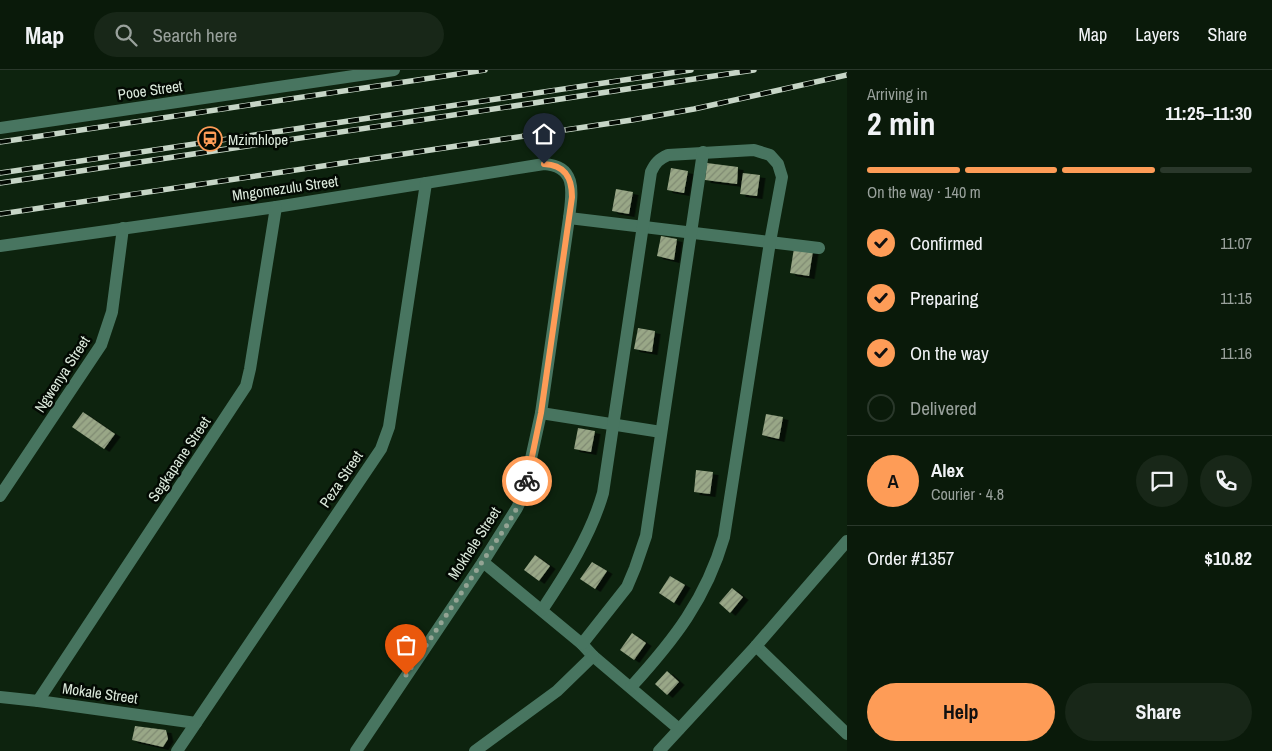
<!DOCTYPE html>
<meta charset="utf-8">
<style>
body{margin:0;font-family:"Archivo Narrow",sans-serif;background:#182718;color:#f1f3f6;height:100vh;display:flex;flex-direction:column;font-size:19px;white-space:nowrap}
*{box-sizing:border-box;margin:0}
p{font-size:16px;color:#99a19c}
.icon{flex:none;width:28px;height:28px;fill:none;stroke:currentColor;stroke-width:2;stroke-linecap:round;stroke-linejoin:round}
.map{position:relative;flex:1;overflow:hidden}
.details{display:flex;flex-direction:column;background:#0a1a0a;width:425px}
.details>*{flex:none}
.pin{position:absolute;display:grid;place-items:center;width:42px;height:42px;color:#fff;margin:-51px -21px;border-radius:50% 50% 50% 0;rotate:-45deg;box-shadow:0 0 5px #0007}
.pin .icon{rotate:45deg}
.courier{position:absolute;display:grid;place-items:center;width:50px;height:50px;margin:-25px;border:4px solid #fe9c57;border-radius:50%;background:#fff;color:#222;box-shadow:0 1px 6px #0007}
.overview em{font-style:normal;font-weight:700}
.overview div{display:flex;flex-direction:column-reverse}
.overview{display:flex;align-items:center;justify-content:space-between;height:85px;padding:0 20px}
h1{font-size:32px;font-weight:700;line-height:38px}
.bar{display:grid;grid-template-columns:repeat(4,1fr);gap:8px 5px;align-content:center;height:60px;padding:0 20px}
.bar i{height:6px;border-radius:4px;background:#2a382b}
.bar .current{background:#fe9c57}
.bar p{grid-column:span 4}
.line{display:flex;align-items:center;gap:12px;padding:0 20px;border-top:1px solid #2a382b}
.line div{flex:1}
.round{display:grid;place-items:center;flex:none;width:52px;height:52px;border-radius:26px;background:#182718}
ol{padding:0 20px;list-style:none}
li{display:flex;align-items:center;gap:15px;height:55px}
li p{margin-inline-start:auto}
li .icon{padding:5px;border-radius:50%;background:#fe9c57;color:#111;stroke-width:4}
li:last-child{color:#99a19c}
li i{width:28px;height:28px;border:2px solid #2a382b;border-radius:50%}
.primary-button{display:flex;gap:10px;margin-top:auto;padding:10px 20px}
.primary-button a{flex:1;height:58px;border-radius:30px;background:#fe9c57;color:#111;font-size:20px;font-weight:700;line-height:58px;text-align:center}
.primary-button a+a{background:#182718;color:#f1f3f6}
header{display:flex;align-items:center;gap:30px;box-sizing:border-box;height:70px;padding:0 25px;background:#0a1a0a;border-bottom:1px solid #2a382b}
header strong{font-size:24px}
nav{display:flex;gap:28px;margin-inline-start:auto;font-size:18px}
.search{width:350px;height:45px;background:#182718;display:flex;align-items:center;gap:12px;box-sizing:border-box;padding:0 18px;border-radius:28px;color:#99a19c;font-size:19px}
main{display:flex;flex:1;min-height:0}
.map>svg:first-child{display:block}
.building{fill:url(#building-hatch);filter:url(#shadow)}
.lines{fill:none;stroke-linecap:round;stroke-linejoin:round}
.minor{stroke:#487560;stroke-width:12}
.rail-casing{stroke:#c6d5c6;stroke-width:5.5}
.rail{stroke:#030a03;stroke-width:4;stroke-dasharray:11;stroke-linecap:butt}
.done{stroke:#94a494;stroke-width:5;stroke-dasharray:0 9}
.route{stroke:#fe9c57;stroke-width:6}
.labels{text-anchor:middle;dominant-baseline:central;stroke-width:5;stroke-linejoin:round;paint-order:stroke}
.street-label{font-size:15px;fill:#dceadc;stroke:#030a03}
.poi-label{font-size:15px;fill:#dceadc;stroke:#030a03;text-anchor:start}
</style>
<header>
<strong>Map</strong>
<div class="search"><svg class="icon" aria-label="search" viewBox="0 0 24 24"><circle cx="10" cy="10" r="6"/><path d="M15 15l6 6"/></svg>Search here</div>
<nav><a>Map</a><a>Layers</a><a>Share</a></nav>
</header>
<main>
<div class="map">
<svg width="847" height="681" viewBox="0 0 847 681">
<defs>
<pattern id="building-hatch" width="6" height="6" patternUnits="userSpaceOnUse" patternTransform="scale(1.25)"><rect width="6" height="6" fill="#99a787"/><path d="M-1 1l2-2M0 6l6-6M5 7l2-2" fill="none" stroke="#7f8a72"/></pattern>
<filter id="shadow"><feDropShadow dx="5.5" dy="3" stdDeviation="0" flood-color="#0009"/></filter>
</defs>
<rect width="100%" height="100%" fill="#0d230e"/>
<!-- building -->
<g class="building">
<polygon points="707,93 738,97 737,114 705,110"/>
<polygon points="671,98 688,101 684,123 667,120"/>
<polygon points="743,103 760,105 757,126 740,124"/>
<polygon points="616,119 633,122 629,144 612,141"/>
<polygon points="661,166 677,169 674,190 657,186"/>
<polygon points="794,178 813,181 809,206 790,203"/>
<polygon points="638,258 655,261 652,282 634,279"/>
<polygon points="83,342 115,364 104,379 72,357"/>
<polygon points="766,344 783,347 779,369 762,365"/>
<polygon points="578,358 595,361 591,382 574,379"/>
<polygon points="696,400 713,402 710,424 694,422"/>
<polygon points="535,485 550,496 539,511 524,500"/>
<polygon points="592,492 607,501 595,519 580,509"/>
<polygon points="670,506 685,515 674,533 659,523"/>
<polygon points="732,518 743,527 730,543 719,533"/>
<polygon points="632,563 646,573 634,590 620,580"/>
<polygon points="667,601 679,612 667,625 655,614"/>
<polygon points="135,656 166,660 168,669 163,677 132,670"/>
</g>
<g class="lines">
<!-- minor -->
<g class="minor">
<polyline points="0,58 394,0"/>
<polyline points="569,148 819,178"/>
<path d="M0,176L276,137L544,94C578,96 572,124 569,148L541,343L523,425L517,438L483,492L356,681"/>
<polyline points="541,343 661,362"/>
<polyline points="0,426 101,275 112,242 123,158"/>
<polyline points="483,492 582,574 593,586 679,659"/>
<path d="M542,540C566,504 591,465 603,423L651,102C655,93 659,89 668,85L754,80L770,85L778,94L782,107L770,172L724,467C706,529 674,570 631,617"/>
<polyline points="582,574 627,517 635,498 646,466 703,82"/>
<polyline points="756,576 847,664"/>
<polyline points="0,627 38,631 196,653"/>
<polyline points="38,631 246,316 250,299 276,137"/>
<polyline points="177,681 381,379 389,357 426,113"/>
<polyline points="475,681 557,621 593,586"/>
<polyline points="659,681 756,576 847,471"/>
</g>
<!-- rail casing -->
<g class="rail-casing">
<g id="rail">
<polyline points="0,72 485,0"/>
<polyline points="0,103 691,0"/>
<polyline points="0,113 754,0"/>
<polyline points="0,144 632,50 694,39 847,5"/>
</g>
</g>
<!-- rail -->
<use href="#rail" class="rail"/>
</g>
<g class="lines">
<!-- done -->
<polyline class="done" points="406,605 507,455 517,438 527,411"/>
<!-- route -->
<path class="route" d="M527,411L541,343L572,127C572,108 565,95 544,94"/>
</g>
<!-- icons -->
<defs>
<g id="station-ring" transform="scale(1.25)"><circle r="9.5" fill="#030a03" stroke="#fe9c57" stroke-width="1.5"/><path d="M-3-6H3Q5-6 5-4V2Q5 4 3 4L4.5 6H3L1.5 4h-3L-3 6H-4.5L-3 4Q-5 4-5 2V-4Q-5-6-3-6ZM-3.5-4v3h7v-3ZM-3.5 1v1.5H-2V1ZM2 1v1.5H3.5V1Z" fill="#fe9c57"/></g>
</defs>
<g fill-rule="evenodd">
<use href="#station-ring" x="210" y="69"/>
</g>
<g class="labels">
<!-- street labels -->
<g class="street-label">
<text transform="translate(150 20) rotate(-8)">Pooe Street</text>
<text transform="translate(285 118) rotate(-8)">Mngomezulu Street</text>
<text transform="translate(62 304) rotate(-57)">Ngwenya Street</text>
<text transform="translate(179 389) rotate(-56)">Segkapane Street</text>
<text transform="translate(341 409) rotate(-56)">Peza Street</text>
<text transform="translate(474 473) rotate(-57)">Mokhele Street</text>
<text transform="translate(100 623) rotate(8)">Mokale Street</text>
</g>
<!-- poi labels -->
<g class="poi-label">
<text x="228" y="69">Mzimhlope</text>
</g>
</g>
</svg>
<div class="pin" style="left:406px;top:605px;background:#ea580c"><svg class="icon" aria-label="bag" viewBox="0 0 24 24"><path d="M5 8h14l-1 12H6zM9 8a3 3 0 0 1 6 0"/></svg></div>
<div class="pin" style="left:544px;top:94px;background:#1f2937"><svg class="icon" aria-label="home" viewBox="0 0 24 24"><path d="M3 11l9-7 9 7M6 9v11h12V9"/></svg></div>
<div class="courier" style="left:527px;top:411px"><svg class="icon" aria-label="bike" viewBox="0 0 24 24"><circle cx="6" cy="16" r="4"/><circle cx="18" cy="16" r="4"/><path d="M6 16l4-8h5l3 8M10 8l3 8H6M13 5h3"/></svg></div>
</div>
<section class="details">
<div class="overview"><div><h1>2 min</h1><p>Arriving in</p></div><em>11:25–11:30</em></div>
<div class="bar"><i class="current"></i><i class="current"></i><i class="current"></i><i></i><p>On the way · 140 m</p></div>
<ol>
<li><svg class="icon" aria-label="check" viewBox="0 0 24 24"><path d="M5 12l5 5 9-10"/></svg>Confirmed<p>11:07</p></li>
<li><svg class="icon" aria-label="check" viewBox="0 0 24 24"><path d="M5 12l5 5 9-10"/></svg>Preparing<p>11:15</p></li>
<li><svg class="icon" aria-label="check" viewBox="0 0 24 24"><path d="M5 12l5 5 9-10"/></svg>On the way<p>11:16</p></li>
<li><i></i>Delivered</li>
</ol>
<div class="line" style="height:90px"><b class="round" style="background:#fe9c57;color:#111">A</b><div><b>Alex</b><p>Courier · 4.8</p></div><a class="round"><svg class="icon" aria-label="chat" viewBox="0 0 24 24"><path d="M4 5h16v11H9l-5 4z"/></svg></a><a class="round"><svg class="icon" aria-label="phone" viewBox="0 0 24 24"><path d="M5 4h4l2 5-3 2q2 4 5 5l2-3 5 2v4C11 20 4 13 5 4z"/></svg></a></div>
<div class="line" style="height:65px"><div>Order #1357</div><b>$10.82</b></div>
<div class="primary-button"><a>Help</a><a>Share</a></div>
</section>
</main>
